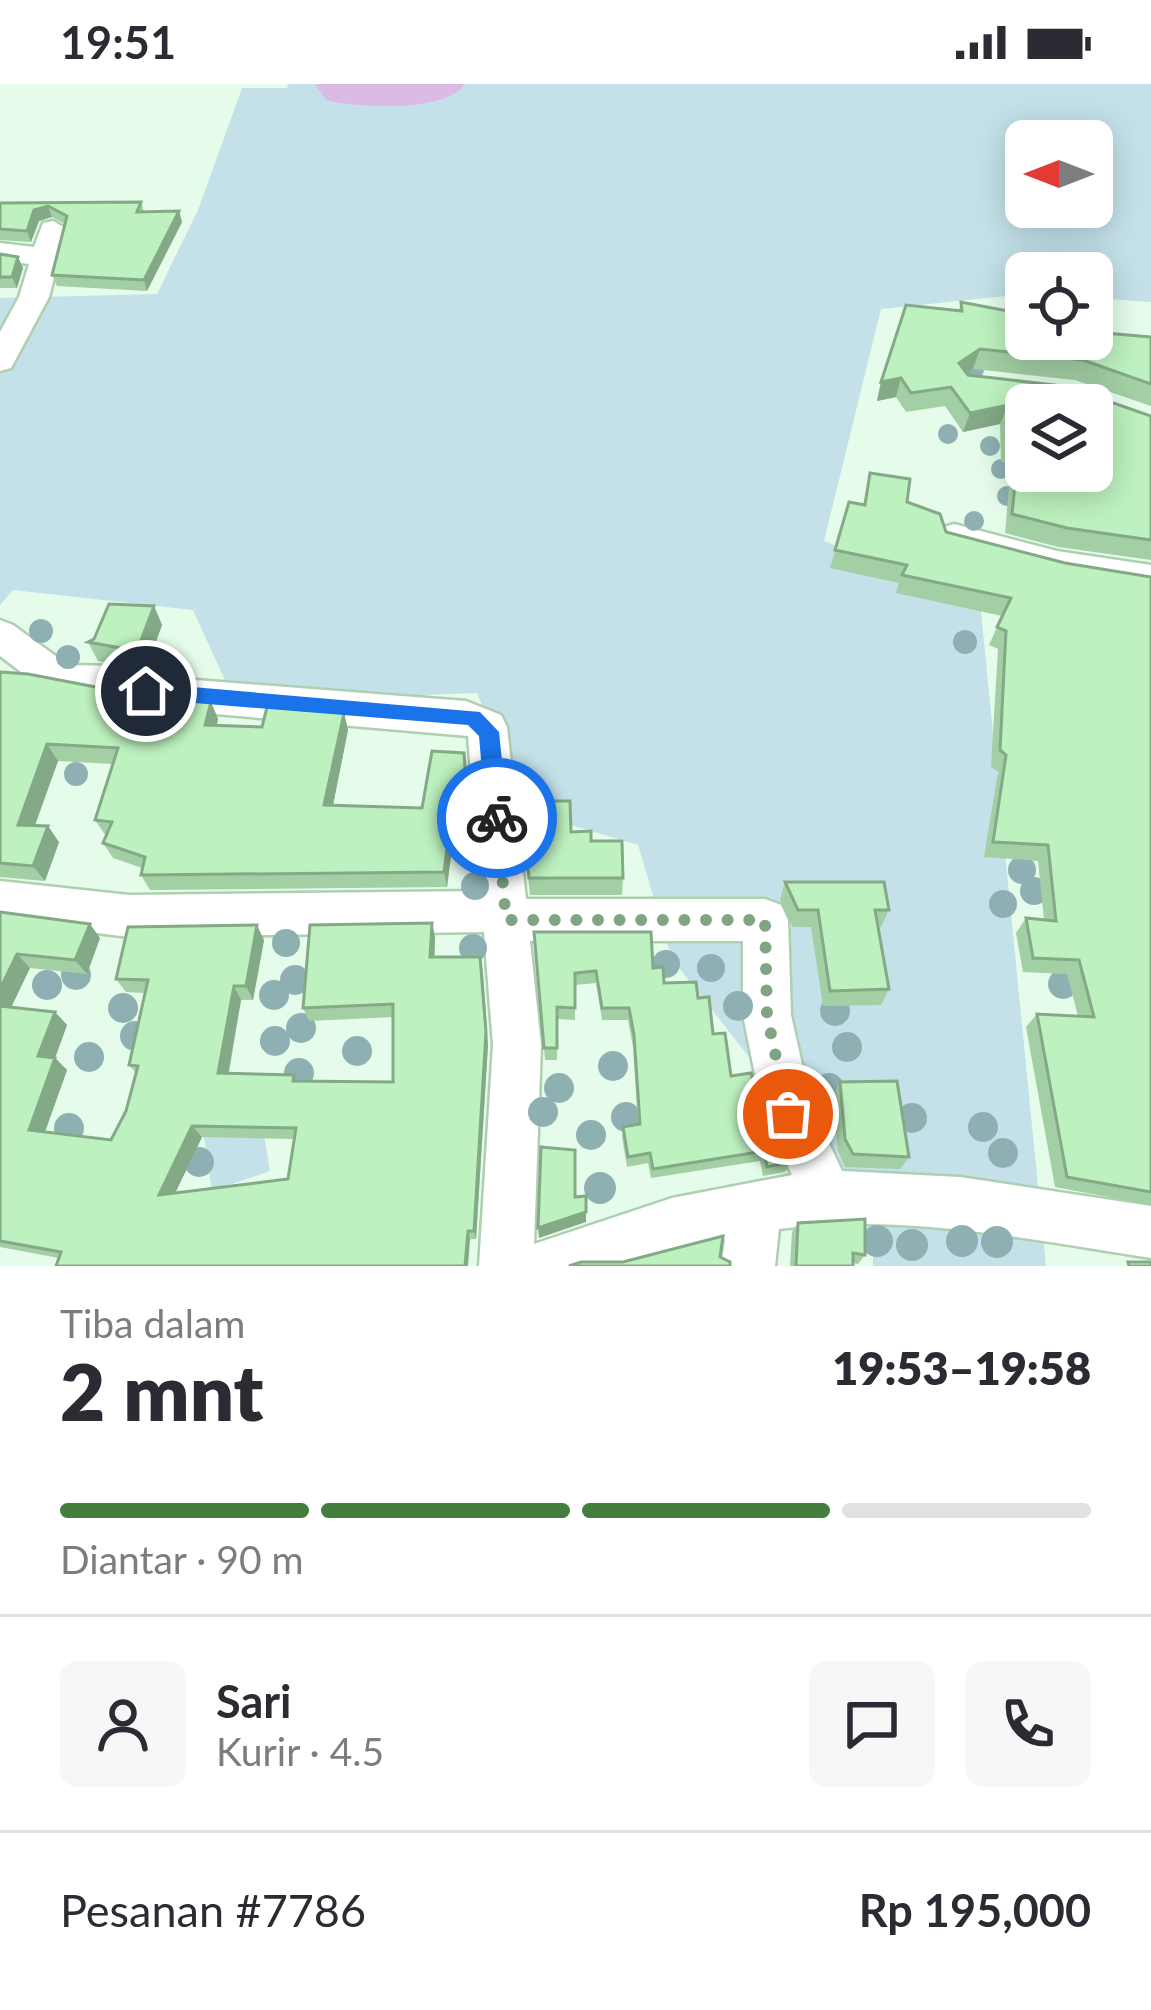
<!DOCTYPE html>
<html lang="id">
<meta charset="utf-8">
<style>
body{margin:0;font-family:Lato,sans-serif;background:#f7f7f7;color:#2b2b33;height:100vh;display:flex;flex-direction:column;font-size:45px;white-space:nowrap}
*{box-sizing:border-box;margin:0}
p{font-size:39px;color:#7c7c81}
.icon{flex:none;width:66px;height:66px;fill:none;stroke:currentColor;stroke-width:2;stroke-linecap:round;stroke-linejoin:round}
.map{position:relative;height:1182px;overflow:hidden}
.side{display:flex;flex-direction:column;background:#fff;flex:1}
.side>*{flex:none}
.needle{width:78px;rotate:270deg}
.controls{position:absolute;left:1005px;top:36px;display:grid;gap:24px}
.controls a{display:grid;place-items:center;width:108px;height:108px;border-radius:18px;background:#fff;box-shadow:0 6px 30px #0003;font-size:60px}
.pin{position:absolute;display:grid;place-items:center;width:102px;height:102px;color:#fff;margin:-51px;border:6px solid #fff;border-radius:50%;box-shadow:0 3px 12px #0007}
.courier{position:absolute;display:grid;place-items:center;width:120px;height:120px;margin:-60px;border:9px solid #1a73e8;border-radius:50%;background:#fff;color:#222;box-shadow:0 3px 15px #0007}
.head em{font-style:normal;font-weight:800}
.head div{display:flex;flex-direction:column-reverse}
.head{display:flex;align-items:center;justify-content:space-between;height:204px;padding:0 60px}
h1{font-size:78px;font-weight:800;line-height:90px}
.bar{display:grid;grid-template-columns:repeat(4,1fr);gap:18px 12px;align-content:center;height:144px;padding:0 60px}
.bar i{height:15px;border-radius:9px;background:#e1e1e2}
.bar .on{background:#447e3f}
.bar p{grid-column:span 4}
.line{display:flex;align-items:center;gap:30px;padding:0 60px;border-top:3px solid #e1e1e2}
.line div{flex:1}
.round{display:grid;place-items:center;flex:none;width:126px;height:126px;border-radius:18px;background:#f7f7f7}
.status{display:flex;justify-content:space-between;align-items:center;height:84px;padding:0 60px;background:#fff;direction:ltr}
.status svg{height:33px;fill:currentColor}
.map>svg:first-child{display:block}
.green{fill:#c4e1e9;fill-rule:evenodd}
.lines{fill:none;stroke-linecap:round;stroke-linejoin:round}
.river{fill:#dbbae5;fill-rule:evenodd}
.minor-casing{stroke:#afcfb1;stroke-width:5}
.minor{fill:#fff;fill-rule:evenodd}
.tree{fill:#8fb0b3}
.wall{fill:#a3cfa4;fill-rule:evenodd}
.shaded-wall{fill:#84a986}
.building{fill:#bdf1bf;stroke:#84a986;stroke-width:3;fill-rule:evenodd}
.route{fill:#1a73e8}
.done{stroke:#81a483;stroke-width:12;stroke-dasharray:0 21.6}
</style>
<div class="status"><b>19:51</b><svg viewBox="0 0 49 12"><path d="M0 12V9h3v3zM5 12V6h3v6zM10 12V3h3v9zM15 12V0h3v12zM26 1h20v11H26zM47 4h2v5h-2z"/></svg></div>
<div class="map">
<svg width="1151" height="1182" viewBox="0 0 1151 1182">
<rect width="100%" height="100%" fill="#e5fceb"/>
<!-- green -->
<g class="green">
<path d="M288,0H1151V218L1092,214V189H1026V210L881,225L824,457L980,518L1046,1182H873V1131L672,875L638,761L527,728L477,609L235,618L193,526L13,506L0,521V214L157,210L198,126L242,4H287ZM1026,57H1092V123H1026Z"/>
<polygon points="255,995 270,1087 212,1107 198,1012"/>
</g>
<g class="lines">
<!-- river -->
<path class="river" d="M315,0H465C445,29 357,24 326,16Z"/>
<!-- minor casing -->
<g class="minor-casing">
<g id="minor">
<polygon points="53,137 67,145 49,213 11,284 0,287 0,248 19,213 29,180 0,177 0,159 34,163 43,139"/>
<polygon points="954,440 1057,467 1151,481 1151,509 1057,493 941,462 936,453 941,444"/>
<path d="M0,536L13,541L68,581L118,582L157,593L466,617L501,631L507,643L526,815H765L781,821L788,836L791,931L811,1021L842,1087L960,1093L1151,1122V1174C1027,1155 903,1129 779,1145L775,1182H721L725,1155L621,1182H479L493,961L484,848L129,853L0,837V797L129,811L480,807L468,652L157,625L118,614L46,607L0,572ZM530,857H743V931L763,1030L792,1091L672,1114L534,1160L541,961Z"/>
</g>
</g>
<!-- minor -->
<use href="#minor" class="minor"/>
</g>
<!-- trees -->
<g class="tree">
<circle cx="975" cy="286" r="9"/>
<circle cx="948" cy="350" r="10"/>
<circle cx="990" cy="362" r="10"/>
<circle cx="1001" cy="385" r="10"/>
<circle cx="1007" cy="412" r="10"/>
<circle cx="974" cy="437" r="10"/>
<circle cx="41" cy="547" r="12"/>
<circle cx="965" cy="558" r="12"/>
<circle cx="68" cy="573" r="12"/>
<circle cx="76" cy="690" r="12"/>
<circle cx="473" cy="758" r="14"/>
<circle cx="1022" cy="786" r="14"/>
<circle cx="475" cy="802" r="14"/>
<circle cx="1034" cy="807" r="14"/>
<circle cx="1003" cy="820" r="14"/>
<circle cx="286" cy="859" r="14"/>
<circle cx="473" cy="864" r="14"/>
<circle cx="666" cy="880" r="14"/>
<circle cx="711" cy="884" r="14"/>
<circle cx="76" cy="891" r="15"/>
<circle cx="295" cy="896" r="15"/>
<circle cx="1063" cy="900" r="15"/>
<circle cx="47" cy="901" r="15"/>
<circle cx="274" cy="911" r="15"/>
<circle cx="738" cy="922" r="15"/>
<circle cx="123" cy="924" r="15"/>
<circle cx="835" cy="927" r="15"/>
<circle cx="301" cy="944" r="15"/>
<circle cx="135" cy="952" r="15"/>
<circle cx="275" cy="957" r="15"/>
<circle cx="847" cy="963" r="15"/>
<circle cx="357" cy="967" r="15"/>
<circle cx="89" cy="973" r="15"/>
<circle cx="613" cy="982" r="15"/>
<circle cx="299" cy="989" r="15"/>
<circle cx="559" cy="1004" r="15"/>
<circle cx="829" cy="1004" r="15"/>
<circle cx="543" cy="1028" r="15"/>
<circle cx="626" cy="1033" r="15"/>
<circle cx="912" cy="1034" r="15"/>
<circle cx="983" cy="1043" r="15"/>
<circle cx="69" cy="1044" r="15"/>
<circle cx="591" cy="1051" r="15"/>
<circle cx="1003" cy="1069" r="15"/>
<circle cx="199" cy="1078" r="15"/>
<circle cx="600" cy="1104" r="16"/>
<circle cx="877" cy="1157" r="16"/>
<circle cx="962" cy="1157" r="16"/>
<circle cx="997" cy="1158" r="16"/>
<circle cx="912" cy="1161" r="16"/>
</g>
<!-- wall -->
<g class="wall">
<polygon points="141,118 144,128 182,138 147,207 57,202 52,191 65,140 52,133 39,137 31,158 0,156 0,119"/>
<polygon points="0,170 18,173 23,184 17,204 0,204"/>
<polygon points="1015,207 1026,255 1151,253 1151,322 1075,296 973,285 966,289 968,291 1099,314 1151,332 1151,476 1058,463 1005,449 1011,380 1001,378 1000,340 963,348 945,322 906,328 896,313 877,317 881,298 959,226 961,218 1009,227"/>
<polygon points="870,389 946,448 1065,479 1151,493 1151,1121 1055,1103 1026,943 1037,930 1078,932 1067,890 1023,888 1016,849 1026,834 1044,836 1038,777 984,773 998,688 991,683 998,565 989,561 1002,532 896,509 899,499 830,484 849,418 863,421"/>
<polygon points="154,522 162,541 146,585 98,577 88,558"/>
<polygon points="0,588 148,613 211,618 218,635 217,641 262,643 344,629 348,646 333,721 422,724 466,686 470,742 455,741 447,803 150,806 141,791 142,784 113,774 103,759 106,752 95,736 113,680 58,677 35,742 59,758 45,797 0,793"/>
<polygon points="520,717 571,748 591,757 623,794 622,811 530,811"/>
<polygon points="785,798 889,826 881,843 878,843 889,905 881,921 823,922 811,843 793,843 780,816"/>
<path d="M0,828L100,854L87,890L30,884L11,923L55,928L67,941L55,974L67,986L45,1048L111,1056L126,1027L136,989L129,981L145,909L126,908L116,895L264,856L253,916H241L229,989L298,997L393,998V933L309,937L303,924L432,839L435,853L434,873H480L483,886L488,961L476,1155L59,1174L0,1163ZM202,1053L294,1055L288,1095L175,1109Z"/>
<polygon points="534,848 653,884 664,899 698,914 731,992 769,1066 790,1078 785,1088 763,1092 760,1077 651,1094 648,1079 627,1083 622,1053 623,1043 638,1040 633,963 628,936 602,936 596,899 575,901 575,936 557,935 557,976 545,976"/>
<polygon points="840,998 909,1073 900,1085 845,1083 838,1067 833,1012"/>
<polygon points="798,1139 865,1171 858,1180 853,1179 853,1182 790,1182 792,1148"/>
</g>
<!-- shaded-wall -->
<g class="shaded-wall">
<polygon points="48,122 52,133 39,137 31,158 27,147 34,126"/>
<polygon points="179,127 182,138 147,207 144,196"/>
<polygon points="18,173 23,184 17,204 12,193"/>
<polygon points="980,265 973,285 953,298 959,279"/>
<polygon points="901,294 896,313 877,317 881,298"/>
<polygon points="1008,321 1000,340 963,348 970,329"/>
<polygon points="154,522 162,541 146,585 137,567"/>
<polygon points="211,618 218,635 212,658 205,641"/>
<polygon points="344,629 348,646 330,736 324,721"/>
<polygon points="47,660 58,677 29,757 18,741"/>
<polygon points="452,725 455,741 447,803 444,788"/>
<polygon points="48,742 59,758 45,797 33,782"/>
<polygon points="432,839 435,853 434,886 430,873"/>
<polygon points="90,840 100,854 87,890 75,876"/>
<polygon points="257,841 264,856 253,916 246,902"/>
<polygon points="17,870 30,884 6,934 0,929 0,905"/>
<polygon points="480,873 488,961 476,1155 474,1147"/>
<polygon points="234,902 241,916 226,1001 218,989"/>
<polygon points="55,928 67,941 51,985 38,972"/>
<polygon points="55,974 67,986 42,1056 29,1046"/>
<polygon points="192,1042 202,1053 170,1120 159,1111"/>
<polygon points="586,1128 586,1138 539,1154 538,1144"/>
<polygon points="468,1147 470,1155 468,1182 465,1182"/>
</g>
<!-- building -->
<g class="building">
<polygon points="141,118 137,128 179,127 144,196 52,191 67,132 48,122 34,126 27,147 0,145 0,119"/>
<polygon points="0,170 18,173 12,193 0,193"/>
<path d="M1015,207L1026,209V255H1092V248L1151,253V300L1083,276L980,265L959,279L968,291L1096,306L1099,314L1151,332V456L1067,444L1012,430L1019,361L1008,359V321L970,329L951,303L911,309L901,294L881,298L906,221L962,227L961,218L1013,228ZM1026,321H1092V387H1026Z"/>
<polygon points="870,389 910,395 907,418 940,430 946,448 1065,479 1151,493 1151,1108 1067,1093 1037,930 1094,933 1079,876 1033,874 1026,834 1056,837 1048,761 993,758 1006,671 1000,666 1006,547 997,543 1011,514 902,491 907,481 835,466 849,418 865,421"/>
<polygon points="109,520 154,522 137,567 88,558 94,555"/>
<polygon points="0,588 28,590 148,613 211,618 205,641 262,643 267,623 344,629 324,721 422,724 432,667 464,669 468,726 452,725 444,788 141,791 145,773 103,759 112,738 95,736 118,664 47,660 18,741 48,742 33,782 0,779"/>
<polygon points="520,717 570,717 571,748 591,747 591,757 622,757 623,794 529,794"/>
<polygon points="785,798 884,798 889,826 875,826 889,905 830,907 818,826 798,826"/>
<polygon points="0,828 90,840 75,876 17,870 0,905"/>
<path d="M432,839L430,873H480L486,948L474,1147H468L465,1182H56L61,1168L0,1157V922L55,928L38,972L55,974L29,1046L111,1056L126,1027L138,982L129,981L148,896L116,895L128,843L257,841L246,902H234L218,989L294,991L293,997L393,998V920L303,924L310,841ZM192,1042L296,1044L288,1095L159,1111Z"/>
<polygon points="534,848 651,848 653,884 663,883 664,899 696,898 698,914 709,913 713,950 725,949 731,992 751,989 769,1066 784,1064 790,1078 767,1083 764,1067 653,1085 650,1069 628,1073 623,1043 640,1040 634,951 629,924 602,924 596,887 575,889 575,924 557,923 557,964 544,964"/>
<polygon points="897,997 909,1073 853,1070 845,1055 840,998"/>
<polygon points="541,1063 575,1066 575,1113 586,1112 586,1128 538,1144"/>
<polygon points="865,1135 865,1171 853,1169 853,1182 796,1182 798,1139"/>
<polygon points="723,1152 720,1173 730,1178 730,1182 569,1182 581,1178 623,1178"/>
<polygon points="1128,1178 1151,1178 1151,1182 1129,1182"/>
</g>
<!-- route -->
<polygon class="route" points="146,599 480,628 499,648 508,734 497,743 486,734 479,652 468,641 146,615 137,607"/>
<g class="lines">
<!-- done -->
<polyline class="done" points="497,734 506,836 765,836 767,931 788,1030"/>
</g>
</svg>
<div class="controls">
<a><svg class="needle" viewBox="-14 -14 28 28"><path d="M0-13l5 13h-10z" fill="#e53935"/><path d="M0 13l5-13h-10z" fill="#7c7c81"/></svg></a>
<a><svg class="icon" aria-label="locate" viewBox="0 0 24 24"><circle cx="12" cy="12" r="6"/><path d="M12 2v4M12 18v4M2 12h4M18 12h4"/></svg></a>
<a><svg class="icon" aria-label="layers" viewBox="0 0 24 24"><path d="M12 4l9 5-9 5-9-5zM3 14l9 5 9-5"/></svg></a>
</div>
<div class="pin" style="left:788px;top:1030px;background:#ea580c"><svg class="icon" aria-label="bag" viewBox="0 0 24 24"><path d="M5 8h14l-1 12H6zM9 8a3 3 0 0 1 6 0"/></svg></div>
<div class="pin" style="left:146px;top:607px;background:#1f2937"><svg class="icon" aria-label="home" viewBox="0 0 24 24"><path d="M3 11l9-7 9 7M6 9v11h12V9"/></svg></div>
<div class="courier" style="left:497px;top:734px"><svg class="icon" aria-label="bike" viewBox="0 0 24 24"><circle cx="6" cy="16" r="4"/><circle cx="18" cy="16" r="4"/><path d="M6 16l4-8h5l3 8M10 8l3 8H6M13 5h3"/></svg></div>
</div>
<section class="side">
<div class="head"><div><h1>2 mnt</h1><p>Tiba dalam</p></div><em>19:53–19:58</em></div>
<div class="bar"><i class="on"></i><i class="on"></i><i class="on"></i><i></i><p>Diantar · 90 m</p></div>
<div class="line" style="height:216px"><a class="round"><svg class="icon" aria-label="person" viewBox="0 0 24 24"><circle cx="12" cy="8" r="4"/><path d="M4 21q1-7 8-7t8 7"/></svg></a><div><b>Sari</b><p>Kurir · 4.5</p></div><a class="round"><svg class="icon" aria-label="chat" viewBox="0 0 24 24"><path d="M4 5h16v11H9l-5 4z"/></svg></a><a class="round"><svg class="icon" aria-label="phone" viewBox="0 0 24 24"><path d="M5 4h4l2 5-3 2q2 4 5 5l2-3 5 2v4C11 20 4 13 5 4z"/></svg></a></div>
<div class="line" style="height:156px"><div>Pesanan #7786</div><b>Rp 195,000</b></div>
</section>
